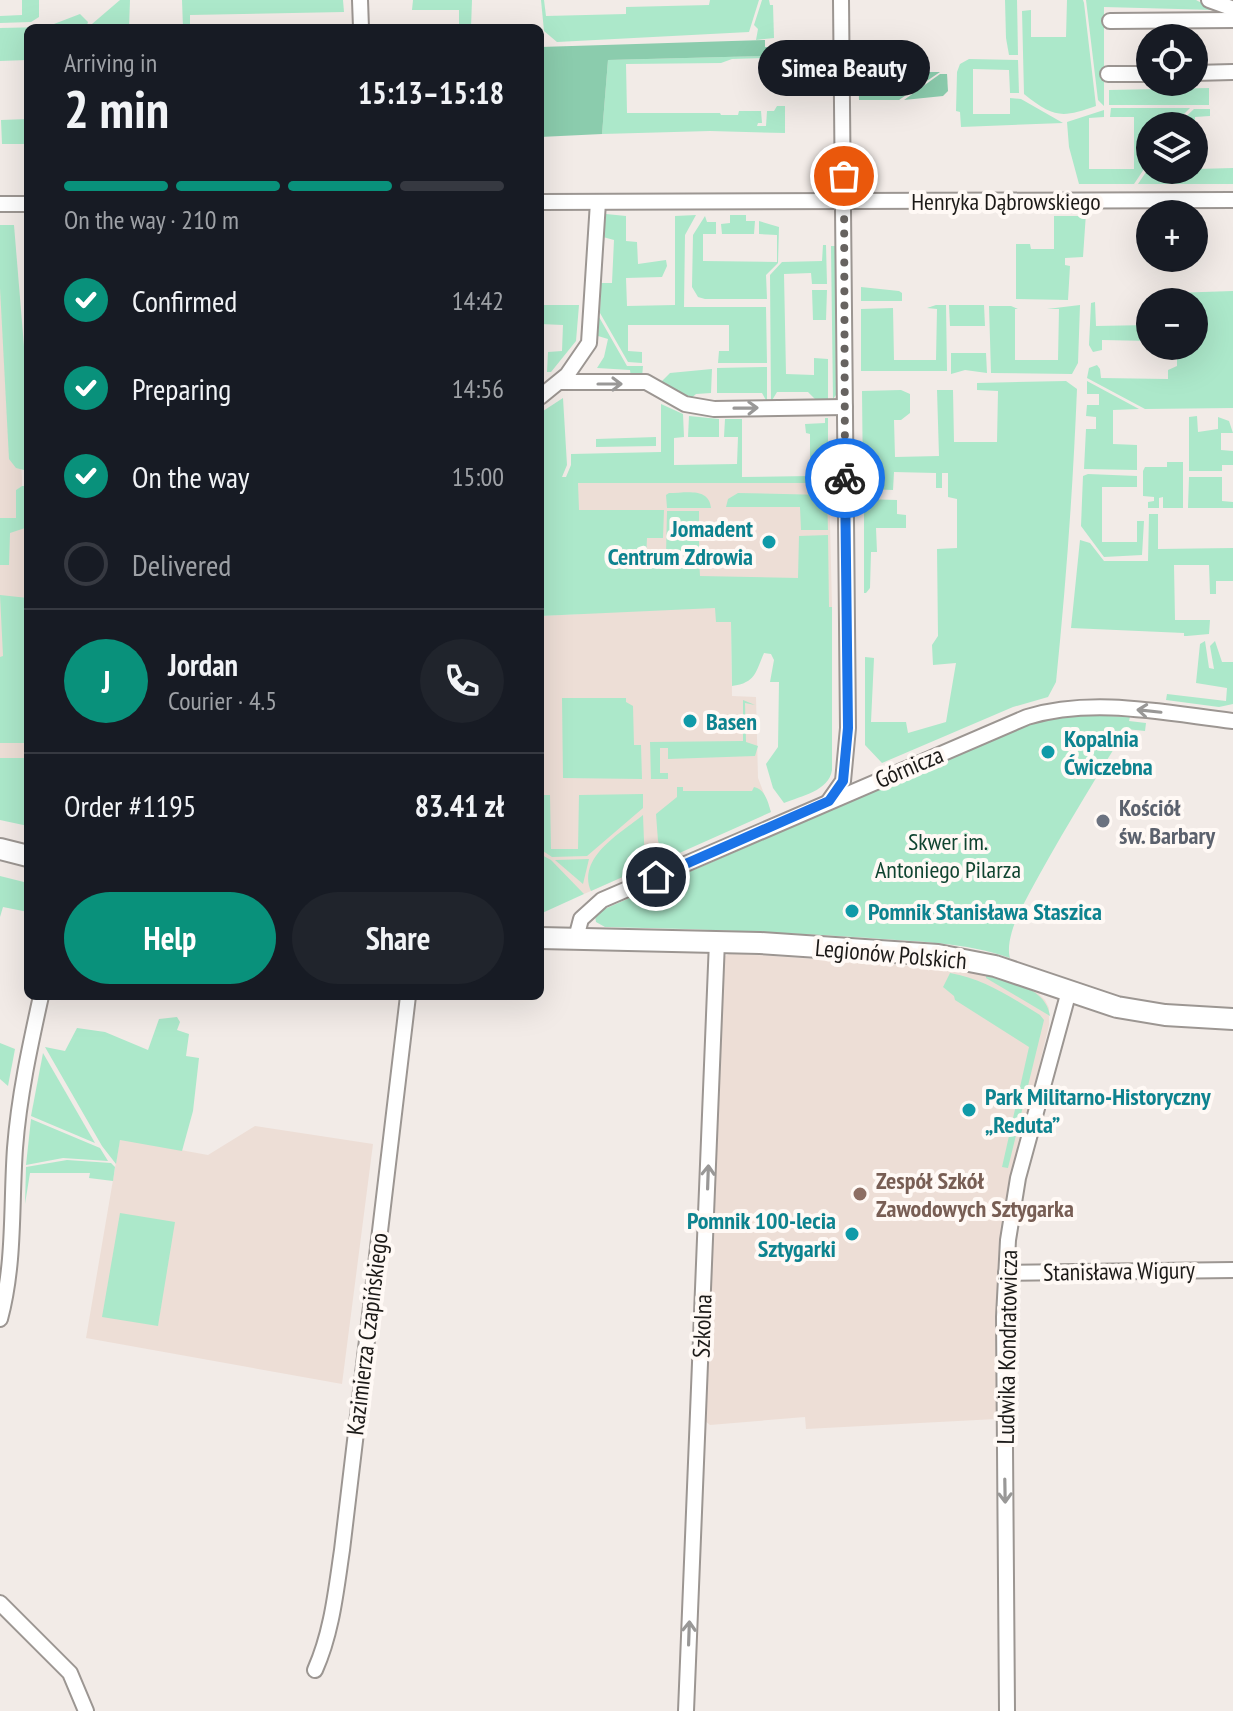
<!DOCTYPE html>
<meta charset="utf-8">
<style>
body{margin:0;font-family:"PT Sans Narrow",sans-serif;background:#20242c;color:#f1f3f6;height:100vh;display:flex;flex-direction:column;font-size:30px;white-space:nowrap}
*{box-sizing:border-box;margin:0}
p{font-size:26px;color:#9ea1a6}
.icon{flex:none;width:44px;height:44px;fill:none;stroke:currentColor;stroke-width:2;stroke-linecap:round;stroke-linejoin:round}
.map{position:relative;flex:1;overflow:hidden}
.details{position:absolute;left:24px;top:24px;width:520px;height:976px;display:flex;flex-direction:column;background:#171b24;border-radius:12px;box-shadow:0 8px 32px #0002}
.details>*{flex:none}
.controls{position:absolute;left:1136px;top:24px;display:grid;gap:16px}
.controls a{display:grid;place-items:center;width:72px;height:72px;border-radius:50%;background:#171b24;box-shadow:0 8px 32px #0002;font-size:40px}
.pin{position:absolute;display:grid;place-items:center;width:68px;height:68px;color:#fff;margin:-34px;border:4px solid #fff;border-radius:50%;box-shadow:0 2px 8px #0007}
.courier{position:absolute;display:grid;place-items:center;width:80px;height:80px;margin:-40px;border:6px solid #1a73e8;border-radius:50%;background:#fff;color:#222;box-shadow:0 2px 10px #0007}
.bubble{position:absolute;height:56px;border-radius:28px;background:#171b24;box-shadow:0 8px 32px #0002;font-size:26px;font-weight:600;line-height:56px;text-align:center}
.summary em{font-style:normal;font-weight:600}
.summary div{display:flex;flex-direction:column-reverse}
.summary{display:flex;align-items:center;justify-content:space-between;height:136px;padding:0 40px}
h1{font-size:52px;font-weight:600;line-height:60px}
.bar{display:grid;grid-template-columns:repeat(4,1fr);gap:12px 8px;align-content:center;height:96px;padding:0 40px}
.bar i{height:10px;border-radius:6px;background:#363941}
.bar .current{background:#09917b}
.bar p{grid-column:span 4}
.line{display:flex;align-items:center;gap:20px;padding:0 40px;border-top:2px solid #363941}
.line div{flex:1}
.round{display:grid;place-items:center;flex:none;width:84px;height:84px;border-radius:42px;background:#20242c}
ol{padding:0 40px;list-style:none}
li{display:flex;align-items:center;gap:24px;height:88px}
li p{margin-inline-start:auto}
li .icon{padding:8px;border-radius:50%;background:#09917b;color:#fff;stroke-width:4}
li:last-child{color:#9ea1a6}
li i{width:44px;height:44px;border:4px solid #363941;border-radius:50%}
.action{display:flex;gap:16px;margin-top:auto;padding:16px 40px}
.action a{flex:1;height:92px;border-radius:48px;background:#09917b;color:#fff;font-size:32px;font-weight:600;line-height:92px;text-align:center}
.action a+a{background:#20242c;color:#f1f3f6}
.map>svg:first-child{display:block}
.built{fill:#edded6}
.green{fill:#ace8ca}
.forest{fill:#8bccad}
.lines{fill:none;stroke-linecap:round;stroke-linejoin:round}
.street-casing{stroke:#9c9692;stroke-width:18}
.secondary-casing{stroke:#9c9692;stroke-width:24}
.street{stroke:#fff;stroke-width:14}
.secondary{stroke:#fff;stroke-width:20}
.oneway{stroke:#999897}
.done{stroke:#676360;stroke-width:8;stroke-dasharray:0 14.4}
.route{stroke:#1a73e8;stroke-width:10}
.culture-dot{fill:#0f9aa8;stroke:#fff9f5;stroke-width:3}
.worship-dot{fill:#6b7280;stroke:#fff9f5;stroke-width:3}
.education-dot{fill:#8d6e63;stroke:#fff9f5;stroke-width:3}
.labels{text-anchor:middle;dominant-baseline:central;stroke-width:8;stroke-linejoin:round;paint-order:stroke}
.street-label{font-size:24px;fill:#1c1a18;stroke:#fff9f5}
.culture-label{font-size:24px;font-weight:bold;fill:#0d838f;stroke:#fff9f5;text-anchor:start}
.worship-label{font-size:24px;font-weight:bold;fill:#5b616d;stroke:#fff9f5;text-anchor:start}
.park-label{font-size:24px;fill:#0f4430;stroke:#fff9f5}
.education-label{font-size:24px;font-weight:bold;fill:#785e54;stroke:#fff9f5;text-anchor:start}
</style>
<div class="map">
<svg width="1233" height="1711" viewBox="0 0 1233 1711">
<rect width="100%" height="100%" fill="#f2ebe7"/>
<!-- built -->
<g class="built">
<polygon points="0,237 4,239 22,478 22,486 16,490 28,520 28,808 0,802"/>
<polygon points="829,480 832,607 731,622 732,696 756,697 758,778 771,812 584,894 540,896 540,616 580,614 575,481"/>
<polygon points="731,953 963,970 1013,982 1039,994 1045,1000 1049,1008 1049,1025 1003,1217 998,1286 996,1419 806,1429 805,1417 710,1425 704,1420 723,969 725,956"/>
<polygon points="255,1126 373,1144 342,1384 86,1338 120,1139 208,1155"/>
</g>
<!-- green -->
<g class="green">
<polygon points="22,0 39,0 39,17 31,22 0,23 0,16 22,15"/>
<polygon points="120,0 130,0 129,28 91,28 92,24"/>
<polygon points="182,0 343,0 344,12 190,15 190,28 183,28"/>
<polygon points="413,0 472,0 471,28 459,28 459,10 412,10"/>
<polygon points="541,0 544,0 546,16 626,14 626,7 709,5 710,0 759,0 749,32 557,42 544,31"/>
<polygon points="762,0 769,0 770,5 773,5 774,38 756,40 758,29 754,25"/>
<polygon points="1005,0 1017,0 1018,55 1009,55 1006,38"/>
<path d="M1067,0H1083L1084,3L1096,106C1062,118 1054,118 1024,94L1022,11L1031,10V37H1066Z"/>
<polygon points="1086,0 1196,0 1215,10 1104,7 1104,106 1098,100"/>
<polygon points="80,14 88,22 86,28 28,28 28,60 0,61 0,28 46,27"/>
<polygon points="767,56 765,58 732,59 721,63 626,64 627,113 720,113 721,115 738,115 739,111 761,111 762,123 758,123 757,126 766,126 767,111 774,111 777,106 785,106 785,133 710,131 602,134 608,60"/>
<polygon points="969,59 1018,60 1019,93 1010,93 1009,70 973,69 973,114 1010,114 1010,98 1021,99 1063,123 961,127 960,112 956,111 957,72 960,64"/>
<polygon points="1209,88 1209,105 1109,105 1109,90"/>
<polygon points="1111,108 1190,108 1172,126 1150,126 1150,160 1134,184 1079,184 1069,147 1067,122 1104,110 1104,117 1089,118 1089,169 1134,169 1134,117 1110,117"/>
<polygon points="1194,109 1210,109 1210,116 1195,117 1196,169 1233,168 1233,184 1138,184 1150,166 1150,170 1194,170 1194,126 1176,126"/>
<polygon points="28,119 28,144 2,144 1,120"/>
<polygon points="1082,213 1086,213 1083,257 1065,258 1065,265 1070,266 1068,300 1016,299 1016,244 1030,244 1031,249 1054,249 1054,216 1078,216"/>
<polygon points="606,214 626,216 626,241 637,242 638,264 666,260 667,266 662,277 626,278 627,306 675,305 675,216 696,215 685,235 684,307 766,307 767,363 718,363 719,351 729,351 729,325 628,325 628,351 642,352 642,363 628,362 600,313 601,283 612,283 614,240 603,237"/>
<polygon points="730,215 746,215 746,221 755,221 754,234 722,234 721,224 730,223"/>
<polygon points="705,216 707,222 716,222 716,234 703,234 703,261 777,262 777,235 759,234 759,221 779,227 778,263 766,275 767,299 705,299 698,297 692,287 693,235"/>
<polygon points="0,225 14,225 28,395 28,471 16,468 9,459 0,288"/>
<polygon points="823,245 826,245 827,284 812,284 811,273 784,274 786,374 814,375 814,358 828,359 828,403 817,401 808,392 777,392 771,402 770,275 782,262 822,261"/>
<polygon points="831,246 835,246 836,395 833,399"/>
<polygon points="861,287 899,291 902,293 902,301 861,301"/>
<polygon points="812,290 827,290 826,320 813,320"/>
<polygon points="1233,291 1233,408 1145,409 1087,378 1089,368 1097,365 1100,369 1101,378 1168,379 1168,370 1177,366 1177,354 1171,353 1168,346 1194,346 1194,302 1173,302 1173,293"/>
<polygon points="1095,302 1096,326 1150,325 1150,341 1102,340 1102,350 1093,352 1089,345 1091,303"/>
<polygon points="540,305 579,305 576,341 551,372 547,372 548,352 562,351 563,325 540,324"/>
<polygon points="936,305 946,305 947,371 861,371 861,309 893,308 894,360 936,360 937,309 927,308"/>
<polygon points="949,305 984,305 985,326 950,326"/>
<polygon points="1080,305 1078,363 1072,374 991,373 989,306 1011,306 1018,309 1015,309 1015,360 1058,360 1059,309 1047,309"/>
<polygon points="599,317 627,366 643,366 642,377 631,378 630,370 597,368 604,357 608,339 598,336"/>
<polygon points="951,353 986,353 987,373 965,370 951,374"/>
<polygon points="767,367 767,402 762,393 717,393 717,368"/>
<polygon points="712,369 711,393 696,394 688,401 659,384 670,373"/>
<path d="M1066,381L1077,389C1073,487 1066,584 1056,682L1048,697L1013,707L882,763L865,745V657L874,658L871,722H906L908,733L946,722L956,663L933,665L932,645L938,636L937,549L957,548V499L948,497V473H942V488H936V473L894,472L893,490L863,489L862,391L901,390L910,394V413L901,420H894L895,457L939,456L937,390H953L954,442H997L998,391L977,390V383Z"/>
<polygon points="1087,381 1139,409 1113,410 1113,444 1137,445 1137,470 1084,469 1086,429 1096,429 1096,417 1086,416 1087,405 1099,405 1099,394 1087,394"/>
<path d="M563,398L567,465L562,477H566L571,465V454L661,452V404L683,414L684,437L674,438V465L737,464L738,437H724L725,419H742V477L810,476V434L806,433L805,424L825,423V418H828V467L823,468L822,478L829,479L830,483H578L579,510H664L663,538H647L646,558L699,559L700,576L798,578L799,536L828,535L829,607H832V770C829,791 801,796 784,803L773,788L766,764L778,747L779,682H770L774,660L771,654L764,653C756,671 756,683 732,686L731,622H716L715,608L540,616V413Z"/>
<polygon points="689,416 719,419 719,437 688,437"/>
<polygon points="1197,416 1198,432 1218,429 1218,417 1229,421 1233,433 1221,433 1221,450 1233,451 1233,465 1222,465 1222,471 1189,471 1189,417"/>
<polygon points="656,437 656,446 596,447 596,439"/>
<polygon points="1167,462 1183,462 1183,508 1163,508 1163,497 1159,498 1159,508 1148,508 1148,502 1154,501 1154,497 1143,496 1143,471 1145,467 1167,467"/>
<polygon points="1088,474 1137,476 1137,487 1102,487 1102,542 1137,542 1137,521 1144,521 1142,555 1104,557 1081,526 1083,476"/>
<polygon points="1189,477 1222,477 1222,501 1233,502 1233,508 1188,508"/>
<polygon points="22,486 28,486 28,527 10,533 9,565 0,565 0,518 16,518 16,490"/>
<path d="M669,493C686,493 709,487 711,508H667L666,495Z"/>
<polygon points="738,493 827,495 828,530 801,530 800,507 726,507 728,499"/>
<polygon points="864,499 897,500 897,514 906,515 906,528 876,528 877,552 871,552 870,588 866,593 864,593"/>
<polygon points="667,511 699,511 699,556 666,555"/>
<polygon points="1149,514 1158,514 1158,549 1233,548 1233,581 1216,581 1216,594 1210,594 1209,565 1174,565 1175,620 1210,620 1209,634 1187,636 1184,636 1184,633 1071,628 1080,540 1090,543 1104,561 1148,561"/>
<polygon points="0,595 28,598 28,743 0,743 0,657 3,656"/>
<polygon points="1205,641 1209,668 1214,669 1210,646 1215,641 1222,662 1233,662 1233,704 1219,707 1166,700 1167,694 1226,701 1227,688 1196,683 1200,644"/>
<polygon points="562,698 626,698 626,702 633,706 634,745 641,745 642,779 563,778"/>
<polygon points="743,700 755,705 745,703 746,742 758,746 755,756 668,759 668,748 660,748 660,773 668,773 668,779 651,779 650,742 743,741"/>
<path d="M1085,715L1130,717L1129,721L1146,723L1145,731L1126,729C1090,788 1052,849 1020,911C1014,923 1006,945 1010,958C965,942 917,942 870,938C782,932 694,929 605,927L596,922L595,916L600,911L1013,730L1042,720Z"/>
<polygon points="0,758 28,758 28,826 0,820"/>
<path d="M677,787H683V791H752L754,787C765,789 768,802 771,812L666,859L658,841L656,814L677,797Z"/>
<polygon points="643,794 643,808 587,856 552,857 540,849 540,795 550,795 551,849 578,849 579,795"/>
<path d="M643,815L645,867L591,891C577,857 621,833 643,815Z"/>
<polygon points="540,854 551,860 584,894 540,914"/>
<polygon points="589,859 583,884 555,860"/>
<polygon points="0,876 28,883 28,912 3,907 0,917"/>
<path d="M950,973C984,979 1011,997 1040,1015L1044,1020L1008,1168L1002,1167L1029,1047L955,1000L954,996L943,987Z"/>
<path d="M986,975C1010,982 1046,987 1050,1016L986,978Z"/>
<polygon points="177,1017 180,1022 177,1030 189,1034 186,1056 199,1058 193,1111 182,1151 120,1140 116,1164 102,1146 45,1047 65,1051 77,1028 105,1032 148,1050 159,1019"/>
<polygon points="0,1043 15,1049 8,1086 0,1079"/>
<polygon points="43,1053 95,1143 31,1116"/>
<polygon points="31,1119 100,1148 108,1161 63,1158 26,1165"/>
<polygon points="67,1160 111,1163 115,1167 113,1181 89,1178 90,1173 30,1173 25,1204 26,1167"/>
<polygon points="120,1213 175,1222 158,1326 102,1317"/>
</g>
<!-- forest -->
<g class="forest">
<polygon points="765,40 765,47 768,47 767,56 608,60 602,134 540,137 540,47"/>
<polygon points="910,60 916,60 916,72 940,72 899,100 859,100 858,65 868,65 879,72 910,73"/>
<polygon points="940,74 947,74 948,91 943,96 904,100"/>
</g>
<g class="lines">
<!-- street casing -->
<g class="street-casing">
<g id="street">
<polyline points="360,0 361,28"/>
<polyline points="1209,0 1231,8"/>
<polyline points="1110,21 1233,20"/>
<polyline points="1194,73 1233,72"/>
<polyline points="1108,74 1150,74"/>
<polyline points="540,202 1233,200"/>
<polyline points="0,204 28,204"/>
<polyline points="560,382 646,382 685,404 714,409 845,407"/>
<polyline points="540,397 567,375 589,343 598,202"/>
<polyline points="829,801 843,781 848,728 841,0"/>
<path d="M576,938L581,919L602,900L1027,717C1094,697 1165,713 1233,721"/>
<polyline points="1006,1273 1233,1270"/>
<path d="M0,1319C15,1263 11,1205 15,1148C19,1096 30,1046 41,996"/>
<polyline points="0,1603 70,1673 86,1711"/>
<path d="M315,1670C332,1632 336,1590 342,1550L408,996"/>
<polyline points="686,1711 717,941"/>
<polyline points="1007,1711 1004,1317 1008,1240 1018,1178 1069,991"/>
</g>
</g>
<!-- secondary casing -->
<g class="secondary-casing">
<g id="secondary">
<polyline points="0,849 28,856"/>
<polyline points="540,938 760,943 938,955 995,966 1117,1007 1165,1015 1233,1019"/>
</g>
</g>
<!-- street -->
<use href="#street" class="street"/>
<!-- secondary -->
<use href="#secondary" class="secondary"/>
</g>
<!-- one-way arrows -->
<defs><path id="oneway-shaft" d="M-6 0H5M1.5-3L5.5 0L1.5 3" fill="none" stroke-width="1.6" stroke-linecap="round" stroke-linejoin="round" transform="scale(2)"/></defs>
<g class="oneway">
<use href="#oneway-shaft" transform="translate(610 384)"/>
<use href="#oneway-shaft" transform="translate(746 408) rotate(-1)"/>
<use href="#oneway-shaft" transform="translate(1149 711) rotate(-174)"/>
<use href="#oneway-shaft" transform="translate(708 1177) rotate(-88)"/>
<use href="#oneway-shaft" transform="translate(1005 1491) rotate(89)"/>
<use href="#oneway-shaft" transform="translate(689 1633) rotate(-88)"/>
</g>
<g class="lines">
<!-- done -->
<polyline class="done" points="844,176 845,478"/>
<!-- route -->
<polyline class="route" points="656,877 829,801 843,781 848,728 845,478"/>
</g>
<!-- markers -->
<g class="culture-dot">
<circle cx="769" cy="542" r="8"/>
<circle cx="690" cy="721" r="8"/>
<circle cx="1048" cy="752" r="8"/>
<circle cx="852" cy="911" r="8"/>
<circle cx="969" cy="1110" r="8"/>
<circle cx="852" cy="1234" r="8"/>
</g>
<circle class="worship-dot" cx="1103" cy="821" r="8"/>
<circle class="education-dot" cx="860" cy="1194" r="8"/>
<g class="labels">
<!-- street labels -->
<g class="street-label">
<text x="1006" y="201">Henryka Dąbrowskiego</text>
<text transform="translate(909 767) rotate(-23)">Górnicza</text>
<text transform="translate(891 954) rotate(5)">Legionów Polskich</text>
<text transform="translate(1119 1271) rotate(-1)">Stanisława Wigury</text>
<text transform="translate(702 1326) rotate(-88)">Szkolna</text>
<text transform="translate(367 1334) rotate(-83)">Kazimierza Czapińskiego</text>
<text transform="translate(1007 1347) rotate(-89)">Ludwika Kondratowicza</text>
</g>
<!-- culture labels -->
<g class="culture-label">
<text x="753" y="528" text-anchor="end">Jomadent<tspan x="753" dy="28">Centrum Zdrowia</tspan></text>
<text x="706" y="721">Basen</text>
<text x="1064" y="738">Kopalnia<tspan x="1064" dy="28">Ćwiczebna</tspan></text>
<text x="868" y="911">Pomnik Stanisława Staszica</text>
<text x="985" y="1096">Park Militarno-Historyczny<tspan x="985" dy="28">„Reduta”</tspan></text>
<text x="836" y="1220" text-anchor="end">Pomnik 100-lecia<tspan x="836" dy="28">Sztygarki</tspan></text>
</g>
<!-- worship labels -->
<g class="worship-label">
<text x="1119" y="807">Kościół<tspan x="1119" dy="28">św. Barbary</tspan></text>
</g>
<!-- park labels -->
<g class="park-label">
<text x="948" y="841">Skwer im.<tspan x="948" dy="28">Antoniego Pilarza</tspan></text>
</g>
<!-- education labels -->
<g class="education-label">
<text x="876" y="1180">Zespół Szkół<tspan x="876" dy="28">Zawodowych Sztygarka</tspan></text>
</g>
</g>
</svg>
<div class="controls">
<a><svg class="icon" aria-label="locate" viewBox="0 0 24 24"><circle cx="12" cy="12" r="6"/><path d="M12 2v4M12 18v4M2 12h4M18 12h4"/></svg></a>
<a><svg class="icon" aria-label="layers" viewBox="0 0 24 24"><path d="M12 4l9 5-9 5-9-5zM3 14l9 5 9-5"/></svg></a>
<a>+</a>
<a>−</a>
</div>
<div class="pin" style="left:844px;top:176px;background:#ea580c"><svg class="icon" aria-label="bag" viewBox="0 0 24 24"><path d="M5 8h14l-1 12H6zM9 8a3 3 0 0 1 6 0"/></svg></div>
<div class="pin" style="left:656px;top:877px;background:#1f2937"><svg class="icon" aria-label="home" viewBox="0 0 24 24"><path d="M3 11l9-7 9 7M6 9v11h12V9"/></svg></div>
<div class="courier" style="left:845px;top:478px"><svg class="icon" aria-label="bike" viewBox="0 0 24 24"><circle cx="6" cy="16" r="4"/><circle cx="18" cy="16" r="4"/><path d="M6 16l4-8h5l3 8M10 8l3 8H6M13 5h3"/></svg></div>
<div class="bubble" style="left:758px;top:40px;width:172px">Simea Beauty</div>
<section class="details">
<div class="summary"><div><h1>2 min</h1><p>Arriving in</p></div><em>15:13–15:18</em></div>
<div class="bar"><i class="current"></i><i class="current"></i><i class="current"></i><i></i><p>On the way · 210 m</p></div>
<ol>
<li><svg class="icon" aria-label="check" viewBox="0 0 24 24"><path d="M5 12l5 5 9-10"/></svg>Confirmed<p>14:42</p></li>
<li><svg class="icon" aria-label="check" viewBox="0 0 24 24"><path d="M5 12l5 5 9-10"/></svg>Preparing<p>14:56</p></li>
<li><svg class="icon" aria-label="check" viewBox="0 0 24 24"><path d="M5 12l5 5 9-10"/></svg>On the way<p>15:00</p></li>
<li><i></i>Delivered</li>
</ol>
<div class="line" style="height:144px"><b class="round" style="background:#09917b;color:#fff">J</b><div><b>Jordan</b><p>Courier · 4.5</p></div><a class="round"><svg class="icon" aria-label="phone" viewBox="0 0 24 24"><path d="M5 4h4l2 5-3 2q2 4 5 5l2-3 5 2v4C11 20 4 13 5 4z"/></svg></a></div>
<div class="line" style="height:104px"><div>Order #1195</div><b>83.41 zł</b></div>
<div class="action"><a>Help</a><a>Share</a></div>
</section>
</div>
